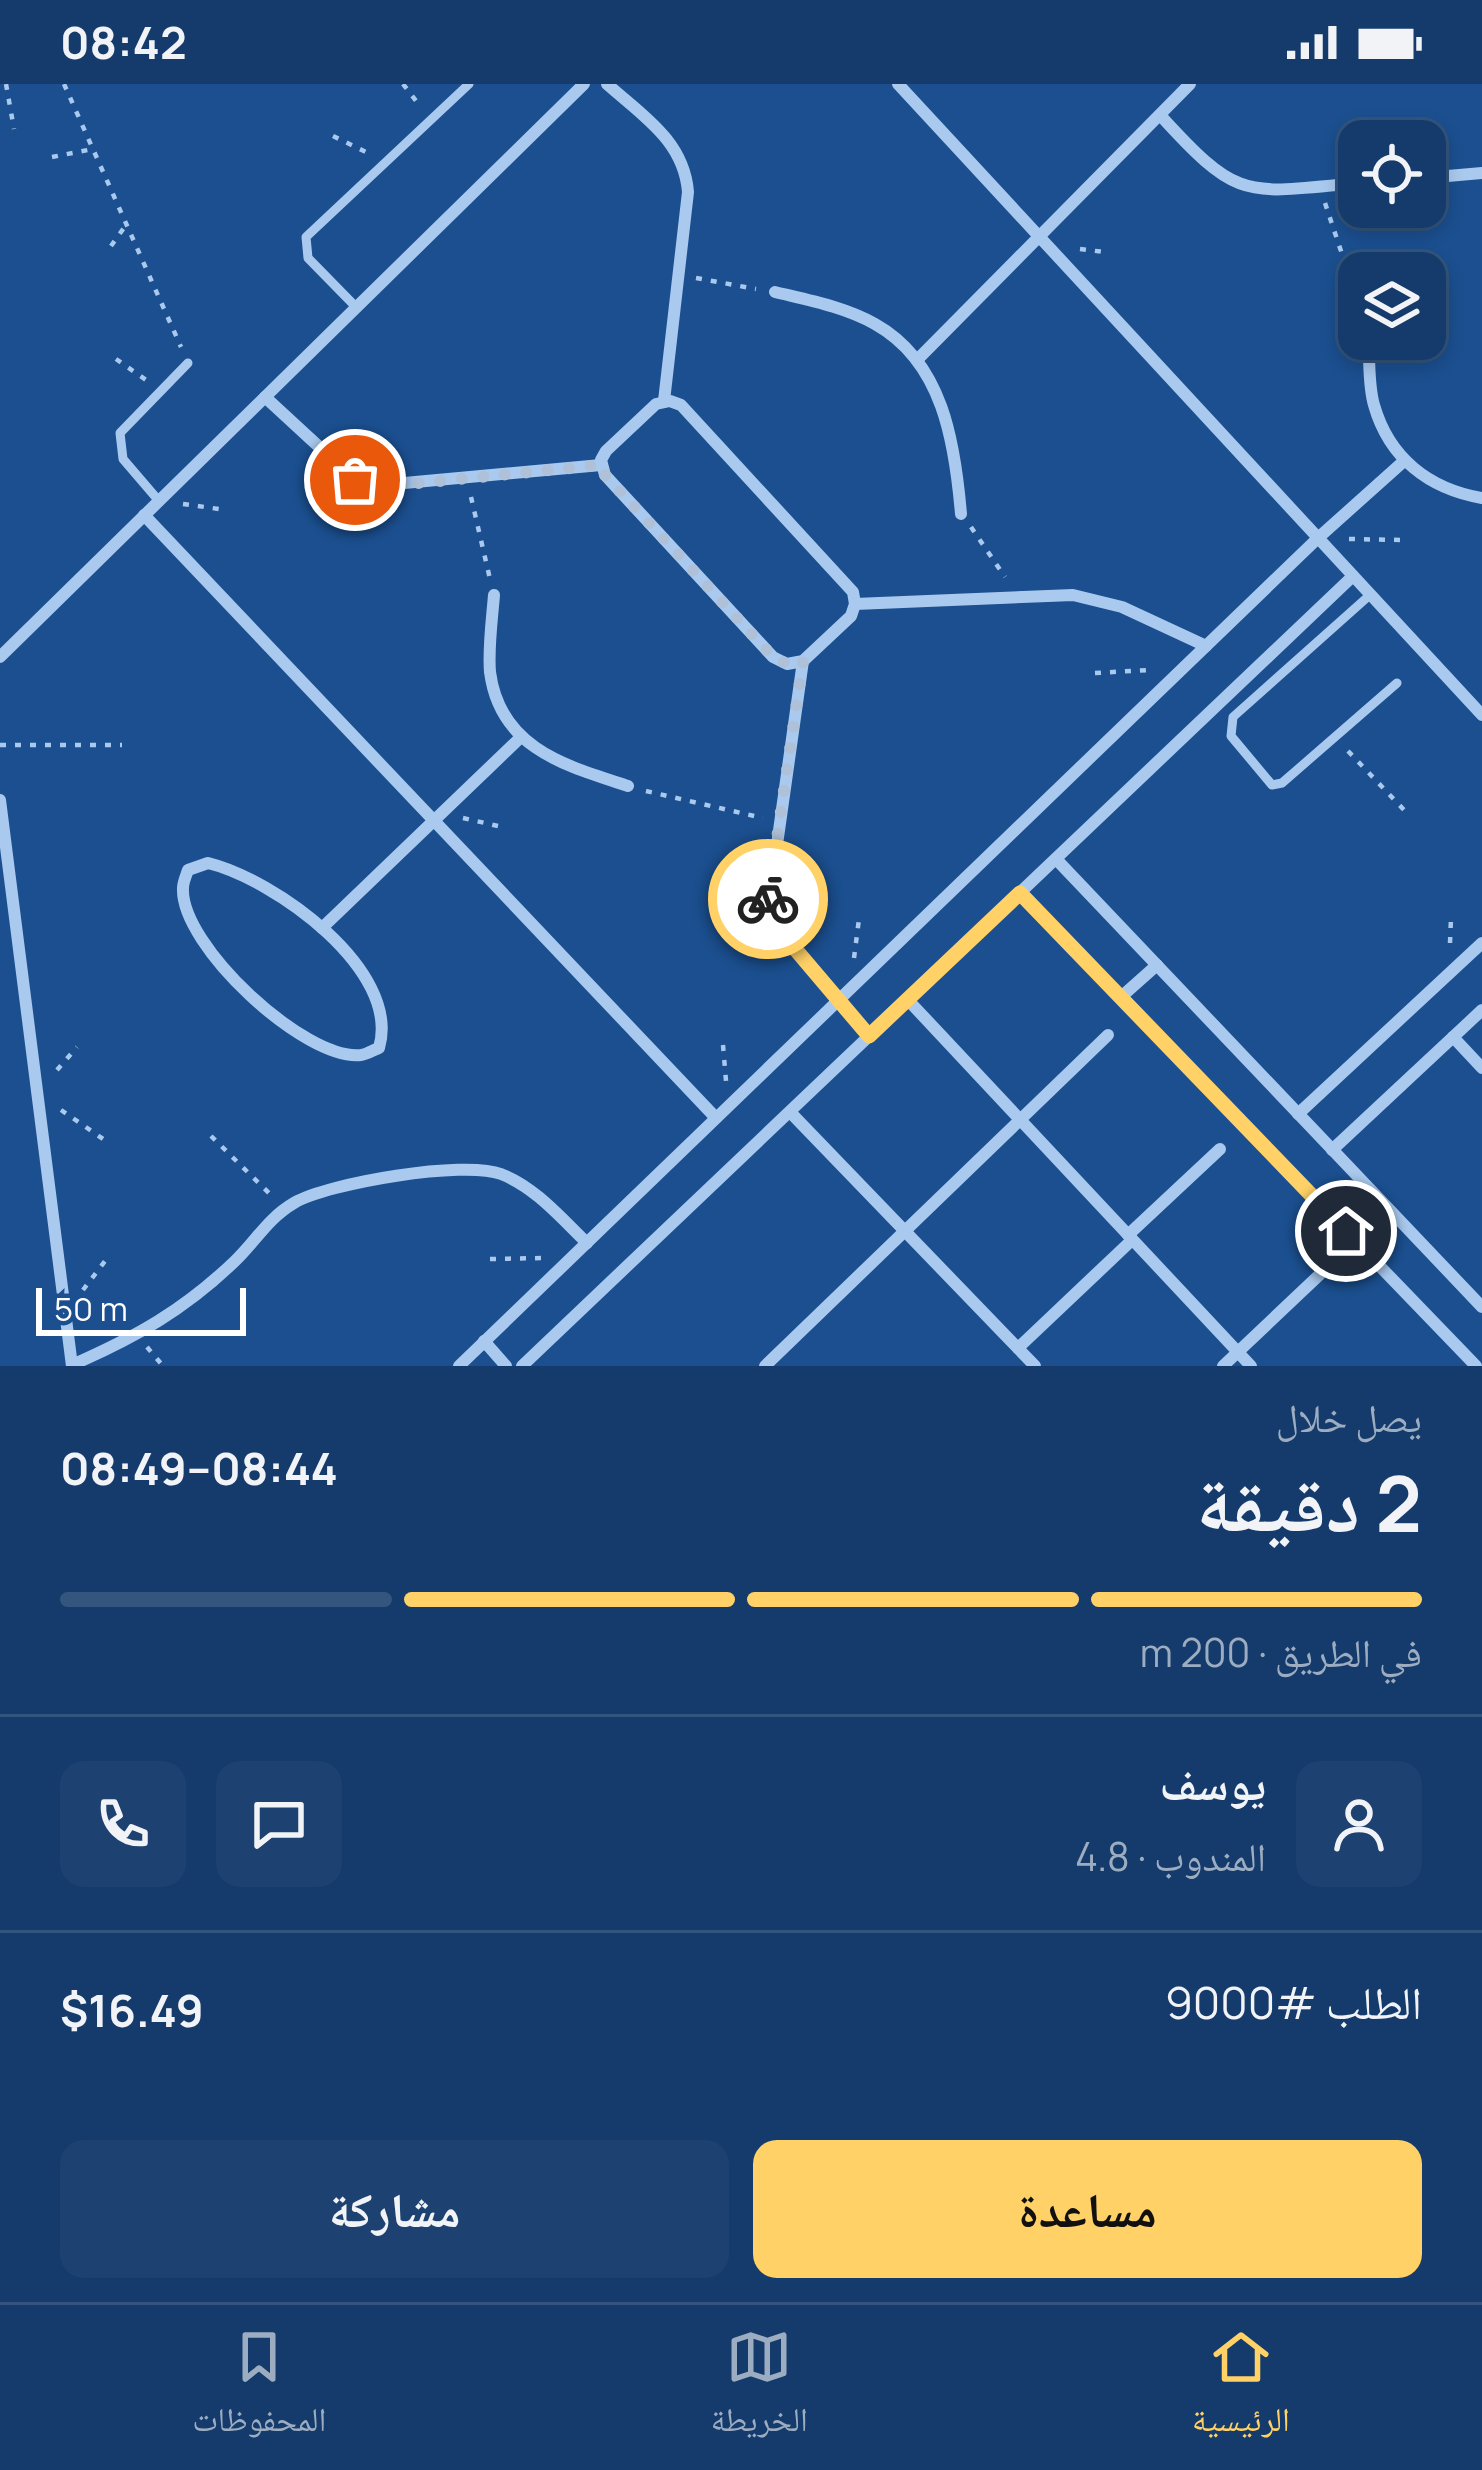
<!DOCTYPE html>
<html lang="ar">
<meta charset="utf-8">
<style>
body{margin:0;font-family:Manrope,"Noto Naskh Arabic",sans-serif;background:#1d4271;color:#f1f3f6;direction:rtl;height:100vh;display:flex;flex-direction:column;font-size:45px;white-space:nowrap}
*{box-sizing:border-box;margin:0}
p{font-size:39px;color:#9dadc1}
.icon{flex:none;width:66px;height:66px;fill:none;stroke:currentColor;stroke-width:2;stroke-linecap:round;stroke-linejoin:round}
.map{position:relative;height:1282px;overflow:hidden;direction:ltr}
.sheet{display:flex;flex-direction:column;background:#143b6b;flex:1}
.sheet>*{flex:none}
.fabs{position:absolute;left:1338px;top:36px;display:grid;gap:24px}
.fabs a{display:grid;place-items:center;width:108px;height:108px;border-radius:24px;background:#143b6b;box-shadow:0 6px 18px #0003,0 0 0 3px #33557e;font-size:60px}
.scale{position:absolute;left:36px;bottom:30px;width:210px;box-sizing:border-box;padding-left:12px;border:6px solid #fff;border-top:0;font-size:33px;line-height:42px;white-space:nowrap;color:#fff;-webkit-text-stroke:9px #1b4f8f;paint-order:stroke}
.pin{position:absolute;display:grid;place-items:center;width:102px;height:102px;color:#fff;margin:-51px;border:6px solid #fff;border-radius:50%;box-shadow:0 3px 12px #0007}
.courier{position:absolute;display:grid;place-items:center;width:120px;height:120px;margin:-60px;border:9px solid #ffd166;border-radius:50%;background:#fff;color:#222;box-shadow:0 3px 15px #0007}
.summary em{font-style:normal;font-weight:700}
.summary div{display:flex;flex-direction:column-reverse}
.summary{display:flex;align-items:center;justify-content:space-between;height:204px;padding:0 60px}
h1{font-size:78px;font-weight:700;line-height:90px}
.bar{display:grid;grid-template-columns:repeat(4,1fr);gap:18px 12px;align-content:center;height:144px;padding:0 60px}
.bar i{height:15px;border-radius:9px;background:#33557e}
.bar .active{background:#ffd166}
.bar p{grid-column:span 4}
.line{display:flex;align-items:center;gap:30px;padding:0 60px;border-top:3px solid #33557e}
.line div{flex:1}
.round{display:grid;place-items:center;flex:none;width:126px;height:126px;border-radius:24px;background:#1d4271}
.button{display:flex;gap:24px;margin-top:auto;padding:24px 60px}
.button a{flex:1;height:138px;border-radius:24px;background:#ffd166;color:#111;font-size:48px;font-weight:700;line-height:138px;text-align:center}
.button a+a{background:#1d4271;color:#f1f3f6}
.status{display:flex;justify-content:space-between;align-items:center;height:84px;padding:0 60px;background:#143b6b;direction:ltr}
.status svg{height:33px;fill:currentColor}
.menu{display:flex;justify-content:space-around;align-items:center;height:168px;border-top:3px solid #33557e;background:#143b6b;font-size:33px;color:#9dadc1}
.menu a{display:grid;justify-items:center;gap:6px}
.menu .active{color:#ffd166}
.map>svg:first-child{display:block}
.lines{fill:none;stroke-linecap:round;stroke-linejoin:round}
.path{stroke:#a9c9ee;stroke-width:4.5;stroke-dasharray:6 9;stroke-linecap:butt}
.service{stroke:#a9c9ee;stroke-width:9}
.minor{stroke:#a9c9ee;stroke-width:12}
.done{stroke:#afc1d8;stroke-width:12;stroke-dasharray:0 21.6}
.route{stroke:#ffd166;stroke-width:15}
</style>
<div class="status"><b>08:42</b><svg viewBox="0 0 49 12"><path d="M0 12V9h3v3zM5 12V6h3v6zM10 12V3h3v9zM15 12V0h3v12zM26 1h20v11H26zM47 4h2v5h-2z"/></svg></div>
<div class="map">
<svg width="1482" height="1282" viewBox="0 0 1482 1282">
<rect width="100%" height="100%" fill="#1b4f8f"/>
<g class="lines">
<!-- path -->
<g class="path">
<polyline points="6,0 14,45"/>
<polyline points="64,0 181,263"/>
<polyline points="403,0 420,22"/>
<polyline points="333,52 370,70"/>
<polyline points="52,73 93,65"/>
<polyline points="1325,119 1359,221"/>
<polyline points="111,162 126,141"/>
<polyline points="1080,165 1104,168"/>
<polyline points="696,194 756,205"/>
<polyline points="116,275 146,296"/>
<polyline points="471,413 490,495"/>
<polyline points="183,420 219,425"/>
<polyline points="971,443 1005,493"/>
<polyline points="1349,455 1403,456"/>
<polyline points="1095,589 1149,586"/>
<polyline points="0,661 122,661"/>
<polyline points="1348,667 1406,728"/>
<polyline points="646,707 763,734"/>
<polyline points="463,734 498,742"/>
<polyline points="1450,859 1451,834"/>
<polyline points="854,874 859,835"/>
<polyline points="723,961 726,997"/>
<polyline points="57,986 77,963"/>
<polyline points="61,1026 106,1057"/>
<polyline points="211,1052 273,1113"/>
<polyline points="490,1175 544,1174"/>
<polyline points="83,1206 105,1177"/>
<polyline points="147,1263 163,1282"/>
</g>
<!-- service -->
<g class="service">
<polyline points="356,223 308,174 306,153 469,0"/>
<polyline points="159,417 123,375 120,349 188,279"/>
<polyline points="1371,510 1233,633 1231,652 1272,701 1282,699 1397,599"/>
</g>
<!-- minor -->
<g class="minor">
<path d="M607,0C643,32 684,57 688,108L664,317"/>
<polyline points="898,0 1482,631"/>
<path d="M1160,31C1240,119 1245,109 1359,99"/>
<polyline points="1425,94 1482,89"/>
<path d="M775,208C808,216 845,223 875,240C943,278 955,359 961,430"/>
<path d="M1368,255C1370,276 1368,301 1374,321C1389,374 1429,405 1482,414"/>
<polyline points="917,276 1190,0"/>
<polyline points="265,313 355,396 372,402 601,381"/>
<polygon points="670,317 681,321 853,508 855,520 851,532 803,577 787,580 773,573 605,391 601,376 606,367 656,320"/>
<polyline points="144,431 716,1034"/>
<path d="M494,511C492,536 488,564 490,588C500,665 567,682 628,702"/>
<polyline points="855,520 1073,511 1122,523 1206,562"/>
<polyline points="0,573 584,0"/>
<polyline points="803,577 768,824 784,853 869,952"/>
<polyline points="0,716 72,1282"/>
<polyline points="1056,775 1482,1223"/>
<path d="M208,779C274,795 402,886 379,964C373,966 368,970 361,971C305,977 180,861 183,804C183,798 186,792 188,786Z"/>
<polyline points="1020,809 1476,1282"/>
<polyline points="322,844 521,653"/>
<polyline points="1121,913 1157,881"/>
<polyline points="908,916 1251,1282"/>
<polyline points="1453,953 1482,984"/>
<polyline points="790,1028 1035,1282"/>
<polyline points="1298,1030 1482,859"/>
<polyline points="1332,1066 1482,926"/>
<polyline points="1128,1151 1220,1065"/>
<polyline points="484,1257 506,1282"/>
<polyline points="1018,1264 1132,1156"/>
<path d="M72,1281C136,1253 184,1226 235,1177C255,1158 268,1134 294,1119C328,1099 464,1076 501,1090C535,1103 561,1134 587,1159"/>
<polyline points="459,1282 1318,454 1404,377"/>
<polyline points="522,1282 1353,492"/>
<polyline points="765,1282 1108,951"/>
<polyline points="1223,1282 1334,1177"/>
</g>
</g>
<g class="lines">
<!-- done -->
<polyline class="done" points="355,396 372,402 389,402 601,381 605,391 773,573 787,580 803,577 768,815"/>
<!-- route -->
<polyline class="route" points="768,815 774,840 869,952 1020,809 1346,1147"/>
</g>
</svg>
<div class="fabs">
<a><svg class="icon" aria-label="locate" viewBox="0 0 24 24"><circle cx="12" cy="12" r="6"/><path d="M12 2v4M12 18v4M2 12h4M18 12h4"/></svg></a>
<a><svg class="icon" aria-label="layers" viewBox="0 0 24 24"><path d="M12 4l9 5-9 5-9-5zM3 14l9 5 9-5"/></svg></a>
</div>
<div class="scale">50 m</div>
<div class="pin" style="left:355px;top:396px;background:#ea580c"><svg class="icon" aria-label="bag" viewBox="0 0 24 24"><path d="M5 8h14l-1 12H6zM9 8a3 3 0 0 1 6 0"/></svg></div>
<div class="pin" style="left:1346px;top:1147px;background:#1f2937"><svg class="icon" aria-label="home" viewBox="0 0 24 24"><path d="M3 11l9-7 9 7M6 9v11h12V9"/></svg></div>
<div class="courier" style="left:768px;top:815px"><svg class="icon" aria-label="bike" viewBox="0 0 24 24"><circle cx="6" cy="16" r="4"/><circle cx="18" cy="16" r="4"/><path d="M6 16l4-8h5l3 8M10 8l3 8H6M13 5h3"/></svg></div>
</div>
<section class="sheet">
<div class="summary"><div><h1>2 دقيقة</h1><p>يصل خلال</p></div><em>08:44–08:49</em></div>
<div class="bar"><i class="active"></i><i class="active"></i><i class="active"></i><i></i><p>في الطريق · 200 m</p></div>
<div class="line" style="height:216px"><a class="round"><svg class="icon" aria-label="person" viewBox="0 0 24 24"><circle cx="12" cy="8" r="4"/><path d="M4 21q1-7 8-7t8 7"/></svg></a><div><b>يوسف</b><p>المندوب · 4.8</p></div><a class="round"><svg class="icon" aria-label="chat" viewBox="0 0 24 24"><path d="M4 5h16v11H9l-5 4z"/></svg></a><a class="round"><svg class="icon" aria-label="phone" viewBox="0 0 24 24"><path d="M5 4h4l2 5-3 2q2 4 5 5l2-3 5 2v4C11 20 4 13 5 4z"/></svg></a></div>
<div class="line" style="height:156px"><div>الطلب #9000</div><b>$16.49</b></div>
<div class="button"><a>مساعدة</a><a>مشاركة</a></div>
</section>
<nav class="menu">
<a class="active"><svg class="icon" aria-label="home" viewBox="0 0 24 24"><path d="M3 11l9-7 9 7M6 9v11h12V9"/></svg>الرئيسية</a>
<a><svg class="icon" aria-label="map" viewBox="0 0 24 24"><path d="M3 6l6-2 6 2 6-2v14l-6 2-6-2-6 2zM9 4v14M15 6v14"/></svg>الخريطة</a>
<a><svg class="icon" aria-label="saved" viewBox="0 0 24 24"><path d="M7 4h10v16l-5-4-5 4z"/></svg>المحفوظات</a>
</nav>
